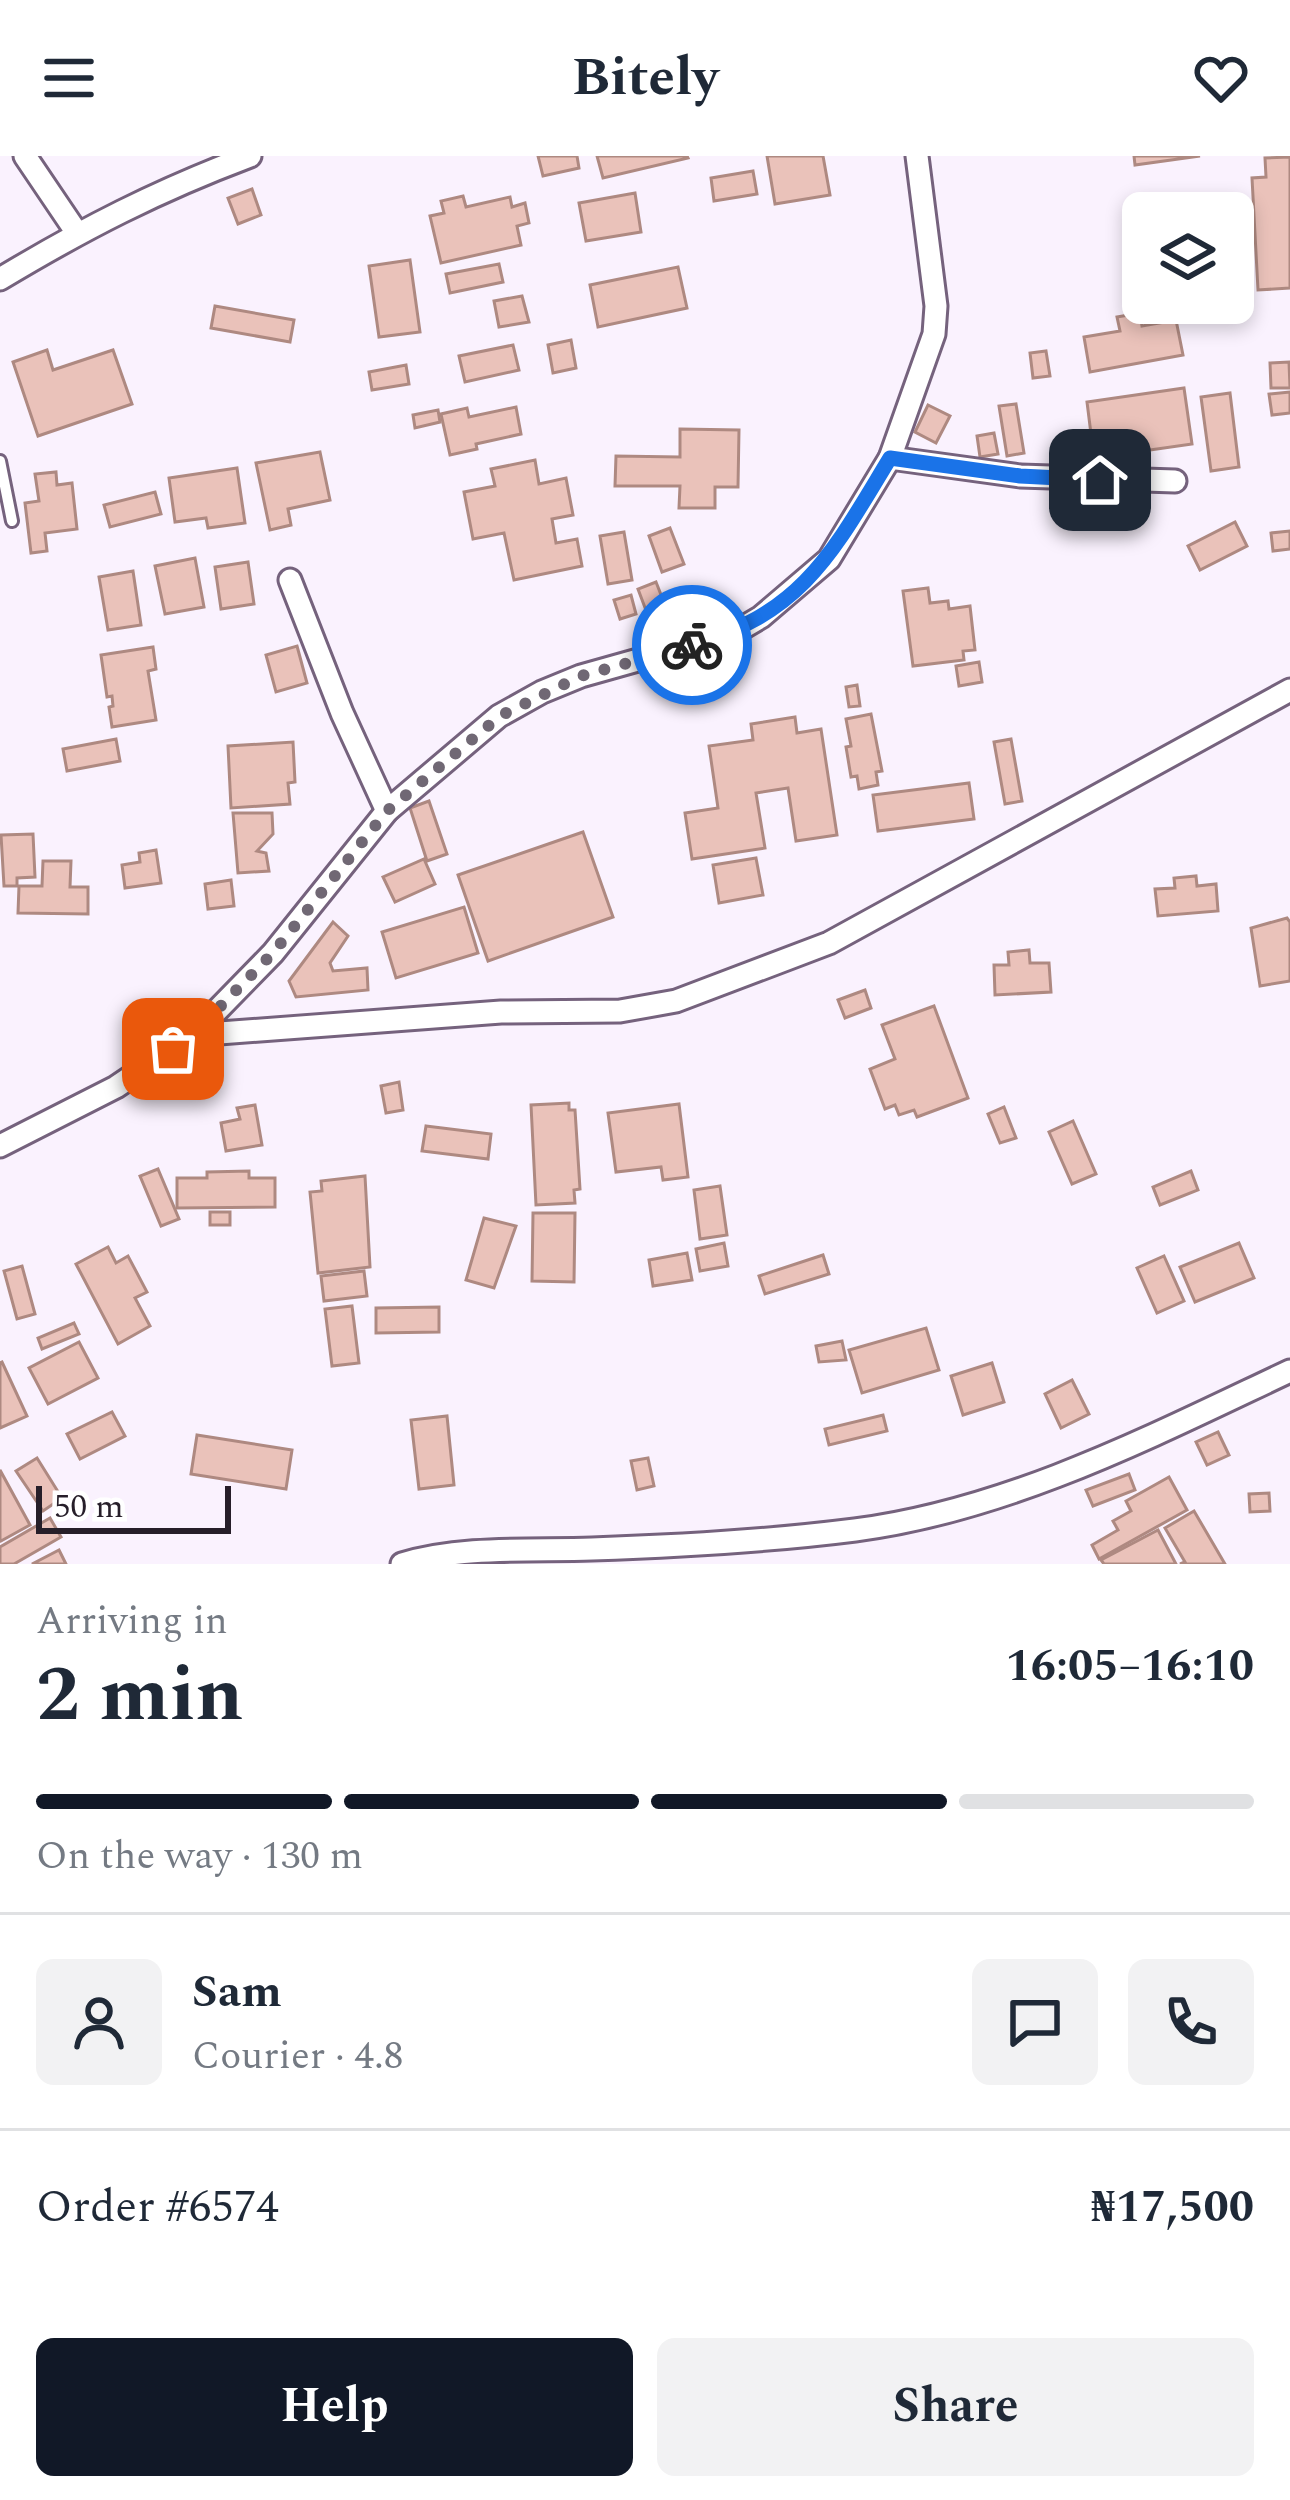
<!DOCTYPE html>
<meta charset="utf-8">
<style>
body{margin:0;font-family:Spectral,serif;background:#f2f2f3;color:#1f2937;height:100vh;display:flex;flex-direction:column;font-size:45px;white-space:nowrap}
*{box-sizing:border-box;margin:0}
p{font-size:39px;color:#747a83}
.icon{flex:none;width:66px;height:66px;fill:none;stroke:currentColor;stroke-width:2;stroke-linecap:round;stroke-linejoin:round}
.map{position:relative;height:1408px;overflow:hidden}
.drawer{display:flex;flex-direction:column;background:#fff;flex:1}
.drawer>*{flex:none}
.controls{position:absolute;left:1122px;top:36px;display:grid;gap:24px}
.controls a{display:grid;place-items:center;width:132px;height:132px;border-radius:18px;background:#fff;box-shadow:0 6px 18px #0003;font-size:60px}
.scale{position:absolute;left:36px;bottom:30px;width:195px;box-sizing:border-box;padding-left:12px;border:6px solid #261e29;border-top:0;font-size:33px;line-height:42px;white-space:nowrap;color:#261e29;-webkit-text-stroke:9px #fff;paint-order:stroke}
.pin{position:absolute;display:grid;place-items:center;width:102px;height:102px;color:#fff;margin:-51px;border-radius:24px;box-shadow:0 6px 18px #0006}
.courier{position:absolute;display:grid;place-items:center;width:120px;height:120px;margin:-60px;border:9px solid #1a73e8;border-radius:50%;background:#fff;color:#222;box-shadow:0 3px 15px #0007}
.summary em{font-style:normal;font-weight:700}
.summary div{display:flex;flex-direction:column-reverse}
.summary{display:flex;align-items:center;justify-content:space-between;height:204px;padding:0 36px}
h1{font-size:78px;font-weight:700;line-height:90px}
.bar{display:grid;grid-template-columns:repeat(4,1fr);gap:18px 12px;align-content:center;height:144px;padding:0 36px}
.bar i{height:15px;border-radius:9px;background:#e0e1e3}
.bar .on{background:#111827}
.bar p{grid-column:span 4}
.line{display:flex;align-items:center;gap:30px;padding:0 36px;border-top:3px solid #e0e1e3}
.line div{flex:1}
.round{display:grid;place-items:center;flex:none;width:126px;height:126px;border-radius:18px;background:#f2f2f3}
.cta{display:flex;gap:24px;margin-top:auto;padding:24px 36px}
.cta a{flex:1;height:138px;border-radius:18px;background:#111827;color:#fff;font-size:48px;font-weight:700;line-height:138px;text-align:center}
.cta a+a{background:#f2f2f3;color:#1f2937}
header{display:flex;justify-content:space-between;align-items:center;height:156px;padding:0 36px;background:#fff;font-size:54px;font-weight:700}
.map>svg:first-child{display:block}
.building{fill:#eac2ba;stroke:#ae8981;stroke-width:3}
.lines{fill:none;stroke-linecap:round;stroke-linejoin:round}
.service-casing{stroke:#75627d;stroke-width:16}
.minor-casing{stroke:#75627d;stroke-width:27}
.service{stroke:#fff;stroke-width:10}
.minor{stroke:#fff;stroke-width:21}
.done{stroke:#706874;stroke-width:12;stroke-dasharray:0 21.6}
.route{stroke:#1a73e8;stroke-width:15}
</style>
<header><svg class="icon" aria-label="menu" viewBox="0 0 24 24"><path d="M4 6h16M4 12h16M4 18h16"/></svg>Bitely<svg class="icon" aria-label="heart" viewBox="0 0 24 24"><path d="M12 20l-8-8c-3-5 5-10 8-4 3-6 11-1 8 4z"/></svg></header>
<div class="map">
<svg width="1290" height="1408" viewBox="0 0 1290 1408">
<rect width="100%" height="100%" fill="#faf2fe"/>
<!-- building -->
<g class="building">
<polygon points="538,0 577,0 579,12 543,20"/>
<polygon points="597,0 687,0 688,2 603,22"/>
<polygon points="767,0 823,0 830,39 775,48"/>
<polygon points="1134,0 1200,0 1135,9"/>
<polygon points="1290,1 1290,132 1258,134 1252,22 1266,21 1265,2"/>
<polygon points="753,15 757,38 714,45 711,22"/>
<polygon points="252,33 261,59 238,68 228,42"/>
<polygon points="635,37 641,76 586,85 579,47"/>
<polygon points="463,40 466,51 510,41 512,51 525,47 529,67 517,70 521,89 441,107 430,60 444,57 441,45"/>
<polygon points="410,104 420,176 379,181 369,110"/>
<polygon points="499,108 503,126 450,137 446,118"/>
<polygon points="678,111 687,152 598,171 590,129"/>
<polygon points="522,140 529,166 499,171 494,145"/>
<polygon points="215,150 294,164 290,186 211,172"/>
<polygon points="1140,157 1142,170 1176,164 1183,199 1090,216 1084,181 1120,175 1117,161"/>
<polygon points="571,184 576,212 553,217 548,189"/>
<polygon points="513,189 519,214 465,226 459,200"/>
<polygon points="47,194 53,214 113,194 132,248 38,280 13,206"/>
<polygon points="1046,195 1050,220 1033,222 1030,197"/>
<polygon points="1289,206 1290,232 1271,232 1270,207"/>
<polygon points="406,209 409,228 372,234 369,216"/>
<polygon points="1184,232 1192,288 1094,302 1087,246"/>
<polygon points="1290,236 1290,257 1272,259 1269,238"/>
<polygon points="1230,237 1239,311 1211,315 1201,241"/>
<polygon points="1016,248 1024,297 1007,300 999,250"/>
<polygon points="928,249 950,260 936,287 915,276"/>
<polygon points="516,251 521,278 476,288 477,293 450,299 441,258 467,252 469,261"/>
<polygon points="438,254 440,266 415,272 413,259"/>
<polygon points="680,273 739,274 738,331 715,331 715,352 679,352 680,330 615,330 616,300 680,301"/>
<polygon points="994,277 998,298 980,301 977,280"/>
<polygon points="320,296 330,344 288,353 291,369 270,374 256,307"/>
<polygon points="535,304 539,328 566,322 573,359 552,363 556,387 577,383 582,410 514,424 504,377 473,383 464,336 495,330 491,313"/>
<polygon points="237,312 245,367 208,372 206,362 175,366 169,322"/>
<polygon points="56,316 57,329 72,327 77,373 45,377 47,395 31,397 25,347 39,345 35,318"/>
<polygon points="155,336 161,358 110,371 104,349"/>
<polygon points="1235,366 1247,390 1200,414 1188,390"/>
<polygon points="670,372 684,408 662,416 649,380"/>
<polygon points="1290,375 1290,393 1273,395 1271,377"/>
<polygon points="624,376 632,424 608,428 600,380"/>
<polygon points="195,402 204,451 165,458 155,410"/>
<polygon points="248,406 254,448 221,453 215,411"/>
<polygon points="133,415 141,469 108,474 99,421"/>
<polygon points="656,426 665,449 647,457 638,433"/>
<polygon points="928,432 930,447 948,445 949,453 970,450 975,494 963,495 964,504 913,510 903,435"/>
<polygon points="631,439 636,458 620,463 614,444"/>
<polygon points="297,490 307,527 276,536 266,499"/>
<polygon points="153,491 156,513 148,515 156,564 112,571 109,551 113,550 112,540 107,541 101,499"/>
<polygon points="979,506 982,526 959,530 956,510"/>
<polygon points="857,529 860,550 849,551 846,531"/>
<polygon points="871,558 882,615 876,616 878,629 859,633 857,620 851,621 846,591 851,590 846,563"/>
<polygon points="795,561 797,577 821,573 837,679 796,685 788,632 756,637 765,692 692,703 685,657 718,652 709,590 753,584 751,568"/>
<polygon points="116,583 120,605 67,615 63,593"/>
<polygon points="1011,583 1022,645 1005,648 994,586"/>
<polygon points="293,586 295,626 288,627 290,648 231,652 228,590"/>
<polygon points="969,627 974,663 878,675 873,639"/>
<polygon points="429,645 447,698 427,705 410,652"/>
<polygon points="233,657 272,657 273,678 257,695 266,697 269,715 238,717"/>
<polygon points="583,676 613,761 488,805 458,719"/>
<polygon points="33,678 35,721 17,722 17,730 4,730 1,679"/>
<polygon points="156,694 161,727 125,732 122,709 140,706 139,697"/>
<polygon points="756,702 763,739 719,747 713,709"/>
<polygon points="424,703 435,728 395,746 383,721"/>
<polygon points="43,705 71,705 70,731 88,731 88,758 18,757 19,730 42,730"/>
<polygon points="1196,720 1197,730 1216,728 1218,755 1158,760 1155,733 1175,732 1174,722"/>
<polygon points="231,724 234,750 208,753 205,728"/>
<polygon points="464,751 478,797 396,822 382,776"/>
<polygon points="1287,762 1290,766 1290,825 1260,830 1251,772"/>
<polygon points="333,766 348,780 330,807 333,815 367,812 368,834 296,841 289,825"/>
<polygon points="1029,794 1030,807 1049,807 1051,836 995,839 994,809 1009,809 1008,796"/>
<polygon points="865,834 871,852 845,862 838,844"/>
<polygon points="934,850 968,942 917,961 914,954 899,959 895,949 885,953 870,913 895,903 882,869"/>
<polygon points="399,926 403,954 386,957 381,930"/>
<polygon points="569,947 569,954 575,954 580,1033 574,1034 575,1047 536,1049 531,949"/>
<polygon points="679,948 688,1021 663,1024 661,1011 616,1016 608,957"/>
<polygon points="255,949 262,989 226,995 221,967 240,963 237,952"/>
<polygon points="1004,951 1016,982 1000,987 988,958"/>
<polygon points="1073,965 1096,1018 1072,1028 1049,976"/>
<polygon points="426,970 491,978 488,1003 422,995"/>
<polygon points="158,1013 179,1063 161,1070 140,1020"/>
<polygon points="249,1015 249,1022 275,1022 275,1051 177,1052 177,1022 207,1022 207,1016"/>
<polygon points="1191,1015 1198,1034 1160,1049 1153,1031"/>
<polygon points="365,1020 370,1111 318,1117 310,1036 322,1035 321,1025"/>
<polygon points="720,1030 727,1079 700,1083 694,1034"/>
<rect x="210" y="1056" width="20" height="13"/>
<polygon points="533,1057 575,1057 574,1126 532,1125"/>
<polygon points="484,1062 516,1070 494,1132 466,1124"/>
<polygon points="724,1087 728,1110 700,1115 696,1093"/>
<polygon points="1239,1087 1254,1122 1195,1146 1180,1111"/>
<polygon points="108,1091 116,1107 128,1100 147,1136 135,1142 150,1170 118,1188 76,1108"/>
<polygon points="687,1097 692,1124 653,1130 649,1104"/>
<polygon points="823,1099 829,1118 765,1138 759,1120"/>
<polygon points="1164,1100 1184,1145 1157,1157 1137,1112"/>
<polygon points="22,1110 35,1158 17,1163 4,1115"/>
<polygon points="364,1115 367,1140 324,1145 321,1120"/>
<polygon points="352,1150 359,1207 332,1210 325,1153"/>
<polygon points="439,1151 439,1176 376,1177 376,1152"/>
<polygon points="74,1167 79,1178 42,1193 38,1182"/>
<polygon points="926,1172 939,1214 862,1237 849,1194"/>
<polygon points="842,1185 846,1204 819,1206 816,1190"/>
<polygon points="79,1186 98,1222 48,1248 29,1212"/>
<polygon points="2,1206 27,1260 0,1272 0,1207"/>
<polygon points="992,1207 1004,1246 963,1259 951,1220"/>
<polygon points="1072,1224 1089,1258 1061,1272 1045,1238"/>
<polygon points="112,1256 125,1280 80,1303 67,1278"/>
<polygon points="883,1259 887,1275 829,1289 825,1273"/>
<polygon points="447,1260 454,1329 419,1333 411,1264"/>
<polygon points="1218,1276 1229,1299 1207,1309 1196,1286"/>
<polygon points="197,1279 292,1294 286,1333 191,1318"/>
<polygon points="37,1302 62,1342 43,1355 16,1315"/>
<polygon points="648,1302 654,1330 637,1334 631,1305"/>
<polygon points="0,1314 30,1369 1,1385 0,1383"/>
<polygon points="1129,1318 1135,1334 1093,1350 1086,1334"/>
<polygon points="1169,1321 1187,1354 1099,1403 1092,1389 1118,1374 1113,1365 1131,1355 1126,1345"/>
<polygon points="1269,1337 1270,1355 1250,1356 1249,1338"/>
<polygon points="1194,1355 1225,1408 1180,1408 1185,1406 1165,1372"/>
<polygon points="50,1362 61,1381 14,1408 0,1408 0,1391"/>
<polygon points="1158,1374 1176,1408 1104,1408 1101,1404"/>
<polygon points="59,1394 66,1408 32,1408"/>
</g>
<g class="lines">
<!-- service casing -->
<g class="service-casing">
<polyline id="service" points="0,305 12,365"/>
</g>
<!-- minor casing -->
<g class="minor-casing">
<g id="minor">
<polyline points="25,0 77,77"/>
<path d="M0,123C85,72 157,35 250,0"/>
<polyline points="890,302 1020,320 1175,325"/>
<polyline points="290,424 342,557 387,655"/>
<polyline points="193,879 501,856 620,855 676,845 829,787 1290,534"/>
<polyline points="0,990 116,931 193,879 273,797 387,655 499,560 542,536 581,520 734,477 761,461 829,403 890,302 934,178 936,150 917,0"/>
<path d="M402,1408C461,1390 530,1395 592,1393C680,1390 768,1385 855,1374C1009,1354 1152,1280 1290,1215"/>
</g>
</g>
<!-- service -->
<use href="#service" class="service"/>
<!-- minor -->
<use href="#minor" class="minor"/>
</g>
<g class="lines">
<!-- done -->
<polyline class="done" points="173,893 193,878 273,797 387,655 500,560 581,520 692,489"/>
<!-- route -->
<path class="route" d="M692,489C804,457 834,394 890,302L1020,320L1100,324"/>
</g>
</svg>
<div class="controls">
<a><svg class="icon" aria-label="layers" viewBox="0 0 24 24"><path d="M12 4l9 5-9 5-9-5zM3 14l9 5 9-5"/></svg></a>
</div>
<div class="scale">50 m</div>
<div class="pin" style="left:173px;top:893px;background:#ea580c"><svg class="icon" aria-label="bag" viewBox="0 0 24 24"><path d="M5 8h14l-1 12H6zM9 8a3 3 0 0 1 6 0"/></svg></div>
<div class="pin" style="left:1100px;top:324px;background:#1f2937"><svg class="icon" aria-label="home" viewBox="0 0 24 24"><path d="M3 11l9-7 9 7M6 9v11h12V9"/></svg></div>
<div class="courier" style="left:692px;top:489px"><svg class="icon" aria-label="bike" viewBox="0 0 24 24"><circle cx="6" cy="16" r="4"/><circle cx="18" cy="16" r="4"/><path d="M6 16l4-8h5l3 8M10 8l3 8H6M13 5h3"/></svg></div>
</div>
<section class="drawer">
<div class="summary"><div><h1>2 min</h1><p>Arriving in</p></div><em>16:05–16:10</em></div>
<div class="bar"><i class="on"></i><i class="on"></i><i class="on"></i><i></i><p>On the way · 130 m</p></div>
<div class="line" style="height:216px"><a class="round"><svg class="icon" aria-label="person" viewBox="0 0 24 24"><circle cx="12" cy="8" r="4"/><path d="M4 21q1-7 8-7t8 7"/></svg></a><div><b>Sam</b><p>Courier · 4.8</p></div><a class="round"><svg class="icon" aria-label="chat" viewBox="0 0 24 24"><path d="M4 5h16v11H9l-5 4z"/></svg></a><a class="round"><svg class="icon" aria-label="phone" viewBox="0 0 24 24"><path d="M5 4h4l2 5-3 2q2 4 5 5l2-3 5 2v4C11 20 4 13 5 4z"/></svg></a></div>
<div class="line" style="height:156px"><div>Order #6574</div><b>₦17,500</b></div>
<div class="cta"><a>Help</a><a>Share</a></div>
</section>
